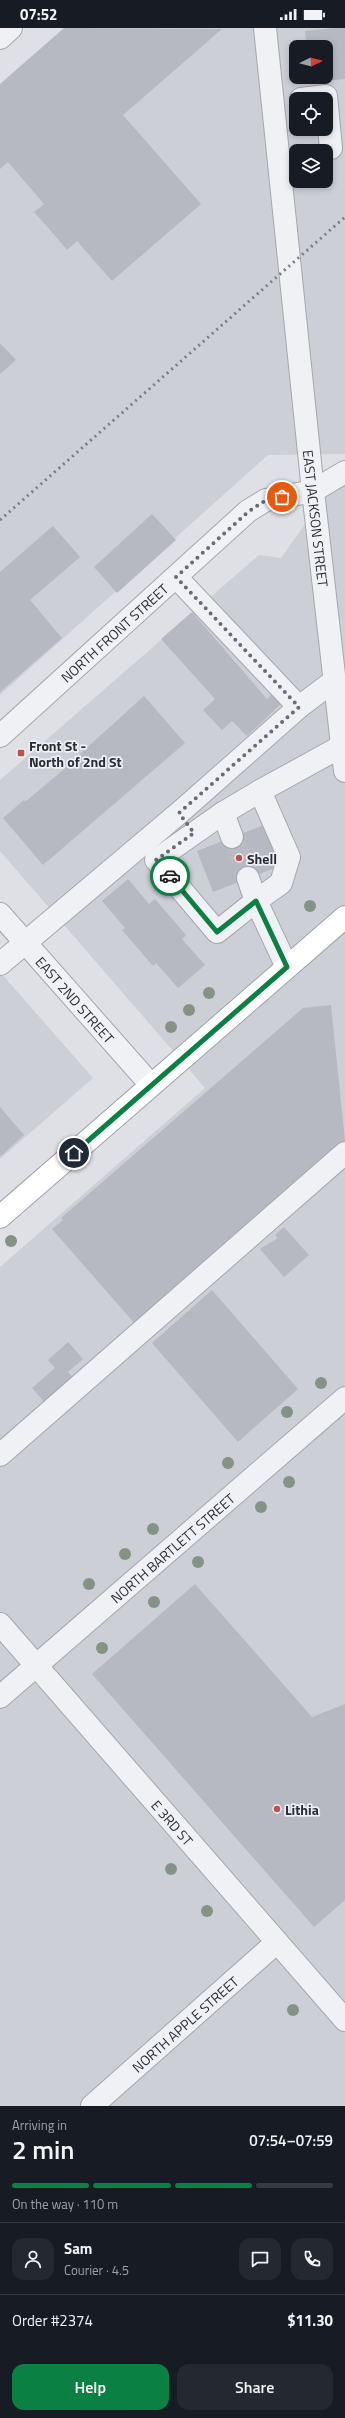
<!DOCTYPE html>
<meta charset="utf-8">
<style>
body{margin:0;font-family:"Titillium Web",sans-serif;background:#242831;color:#f1f3f6;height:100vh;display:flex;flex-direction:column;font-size:15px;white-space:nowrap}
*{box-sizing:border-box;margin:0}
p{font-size:13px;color:#9ea1a6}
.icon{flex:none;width:22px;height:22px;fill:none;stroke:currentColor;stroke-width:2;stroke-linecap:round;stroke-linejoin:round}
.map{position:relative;height:2078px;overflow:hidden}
.drawer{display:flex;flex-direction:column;background:#171b24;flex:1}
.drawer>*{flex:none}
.needle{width:26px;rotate:84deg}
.buttons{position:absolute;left:289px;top:12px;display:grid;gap:8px}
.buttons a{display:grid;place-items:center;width:44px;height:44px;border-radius:8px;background:#171b24;box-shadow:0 2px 6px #0003;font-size:20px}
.pin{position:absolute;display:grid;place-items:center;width:34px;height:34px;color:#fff;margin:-17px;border:2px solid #fff;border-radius:50%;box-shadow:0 1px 4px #0007}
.courier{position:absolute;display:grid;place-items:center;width:40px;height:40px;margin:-20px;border:3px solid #0b8043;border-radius:50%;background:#fff;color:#222;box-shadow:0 1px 5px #0007}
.summary em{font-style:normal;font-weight:600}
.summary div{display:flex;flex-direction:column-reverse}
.summary{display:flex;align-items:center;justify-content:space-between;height:68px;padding:0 12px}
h1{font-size:26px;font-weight:600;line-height:30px}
.bar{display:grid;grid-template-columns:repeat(4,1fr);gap:6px 4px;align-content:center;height:48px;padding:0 12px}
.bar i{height:5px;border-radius:3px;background:#363941}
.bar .on{background:#0b8043}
.bar p{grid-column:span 4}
.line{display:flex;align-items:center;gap:10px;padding:0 12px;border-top:1px solid #363941}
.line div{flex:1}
.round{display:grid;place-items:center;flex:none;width:42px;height:42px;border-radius:12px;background:#242831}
.action{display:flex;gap:8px;margin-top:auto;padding:8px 12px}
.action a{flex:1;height:46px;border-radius:12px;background:#0b8043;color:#fff;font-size:16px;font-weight:600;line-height:46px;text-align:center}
.action a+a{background:#242831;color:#f1f3f6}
.status{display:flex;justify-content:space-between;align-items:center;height:28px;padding:0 20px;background:#171b24;direction:ltr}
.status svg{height:11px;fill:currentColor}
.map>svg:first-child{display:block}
.built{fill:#cccfd6;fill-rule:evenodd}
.building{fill:#b6b9c2}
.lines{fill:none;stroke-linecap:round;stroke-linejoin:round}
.minor-tunnel{stroke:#babcc3;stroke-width:22;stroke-dasharray:22 11;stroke-linecap:butt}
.minor-casing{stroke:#a4a7ae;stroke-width:24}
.major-casing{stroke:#9ea3b0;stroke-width:24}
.minor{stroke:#f0f1f4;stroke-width:22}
.major{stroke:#fff;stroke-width:22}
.rail{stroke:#797e8d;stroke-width:3;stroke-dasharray:2 4;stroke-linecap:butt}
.tree{fill:#849386}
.done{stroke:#686c76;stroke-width:4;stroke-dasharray:0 7.2}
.route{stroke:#0b8043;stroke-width:5}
.poi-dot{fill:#bd5053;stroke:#edeff3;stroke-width:1.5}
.labels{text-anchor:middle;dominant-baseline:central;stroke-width:3.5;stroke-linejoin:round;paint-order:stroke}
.street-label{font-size:14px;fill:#292d3a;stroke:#edeff3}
.poi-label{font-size:14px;font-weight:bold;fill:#292d3a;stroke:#edeff3;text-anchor:start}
</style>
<div class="status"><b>07:52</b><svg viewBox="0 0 49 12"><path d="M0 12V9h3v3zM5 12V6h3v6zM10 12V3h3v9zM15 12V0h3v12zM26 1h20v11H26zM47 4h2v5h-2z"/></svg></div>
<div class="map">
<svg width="345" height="2078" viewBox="0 0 345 2078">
<rect width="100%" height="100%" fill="#dee0e5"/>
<!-- built -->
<g class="built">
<path d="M67,0H345V426L268,427L0,667V57ZM296,19H326V49H296ZM296,71H326V101H296ZM296,123H326V153H296Z"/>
<polygon points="345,440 345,2078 0,2078 0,1239 205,1060 0,823 0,752 259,527 281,530"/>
<polygon points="0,944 93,1050 0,1131"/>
</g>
<!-- building -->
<g class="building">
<polygon points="64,0 222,1 123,87 201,176 112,253 77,213 67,222 58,211 34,184 44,176 8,134 0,141 0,56"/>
<polygon points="334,0 345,0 345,51 311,54 311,49 326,49 326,19 307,19 305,3"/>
<polygon points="0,315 16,332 0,346"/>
<polygon points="152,486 176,512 117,565 94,539"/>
<polygon points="53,498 80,529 30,572 62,610 0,664 0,544"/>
<polygon points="192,584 267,671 272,666 281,676 247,708 232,693 222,702 203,682 215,671 161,611"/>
<polygon points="144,668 185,715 43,837 3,790 24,772 25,774 69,737 70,738 82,728 80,726"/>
<polygon points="264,797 280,838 213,864 197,823"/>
<polygon points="128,851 149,876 155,871 186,907 182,911 205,937 178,960 156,935 153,938 122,902 125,900 102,873"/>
<polygon points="331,977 345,1113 136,1297 52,1201 63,1192 61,1190 303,980"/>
<polygon points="0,1079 24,1107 1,1128 0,1127"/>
<polygon points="284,1199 309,1227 284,1249 260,1221 278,1210 275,1207"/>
<polygon points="212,1262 298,1361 238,1414 152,1315"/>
<polygon points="68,1314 83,1331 68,1344 77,1354 49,1379 32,1360 55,1340 48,1332"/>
<polygon points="195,1556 312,1689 345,1676 345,1872 314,1899 92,1646"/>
</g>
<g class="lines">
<!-- minor-tunnel -->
<polyline class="minor-tunnel" points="232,809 248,850"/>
<!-- minor casing -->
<g class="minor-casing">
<g id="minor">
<path id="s1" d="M265,0L313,463L345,743"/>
<polyline points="0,10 11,0"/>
<polyline points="301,71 326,68 331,120"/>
<polyline points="176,549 299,679"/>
<path id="s2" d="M0,708L248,483L266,472L313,463L345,444"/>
<polyline points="223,785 232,809"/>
<polyline points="248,850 256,873 217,904 156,832 223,785 260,763"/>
<path id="s3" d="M0,886L151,1057"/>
<polyline points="0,936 179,785 299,679 335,652"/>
<polyline points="287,939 256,873 281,855 289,829 260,763 342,718"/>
<polyline points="0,1427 345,1125"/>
<path id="s4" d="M0,1596L345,1992"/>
<path id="s5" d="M0,1669L345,1370"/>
<path id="s6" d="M92,2078L277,1914"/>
</g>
</g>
<!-- major casing -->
<g class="major-casing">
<polyline id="major" points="0,1189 345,889"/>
</g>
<!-- minor -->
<use href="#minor" class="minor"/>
<!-- major -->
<use href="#major" class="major"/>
<!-- rail -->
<polyline class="rail" points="0,492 345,189"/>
</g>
<!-- trees -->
<g class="tree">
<circle cx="310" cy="878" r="6"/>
<circle cx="209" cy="965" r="6"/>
<circle cx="189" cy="982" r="6"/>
<circle cx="171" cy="999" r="6"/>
<circle cx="11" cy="1213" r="6"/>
<circle cx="321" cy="1355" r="6"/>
<circle cx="287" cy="1384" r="6"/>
<circle cx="228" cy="1435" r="6"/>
<circle cx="289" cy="1454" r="6"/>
<circle cx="261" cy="1479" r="6"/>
<circle cx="153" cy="1501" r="6"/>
<circle cx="125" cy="1526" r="6"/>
<circle cx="198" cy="1534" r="6"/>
<circle cx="89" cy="1556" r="6"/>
<circle cx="154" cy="1574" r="6"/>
<circle cx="102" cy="1620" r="6"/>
<circle cx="171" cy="1841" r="6"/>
<circle cx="207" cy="1883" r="6"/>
<circle cx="293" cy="1982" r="6"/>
</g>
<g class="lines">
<!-- done -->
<polyline class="done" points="170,848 156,832 194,805 179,785 299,679 176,549 248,484 266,472 282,469"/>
<!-- route -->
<polyline class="route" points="74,1125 287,939 256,873 217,904 170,848"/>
</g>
<!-- markers -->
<g class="poi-dot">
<rect x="17" y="721" width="8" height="8" rx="2"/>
<circle cx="239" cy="830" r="4"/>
<circle cx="277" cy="1781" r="4"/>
</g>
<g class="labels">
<!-- street labels -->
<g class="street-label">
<text stroke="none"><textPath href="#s1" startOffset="493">EAST JACKSON STREET</textPath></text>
<text stroke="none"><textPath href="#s2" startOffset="154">NORTH FRONT STREET</textPath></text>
<text stroke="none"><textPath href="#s3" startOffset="114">EAST 2ND STREET</textPath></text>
<text stroke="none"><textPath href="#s5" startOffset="228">NORTH BARTLETT STREET</textPath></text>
<text stroke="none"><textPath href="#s4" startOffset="263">E 3RD ST</textPath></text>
<text stroke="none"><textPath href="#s6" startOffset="124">NORTH APPLE STREET</textPath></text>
</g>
<!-- poi labels -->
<g class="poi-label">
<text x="29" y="717">Front St -<tspan x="29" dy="16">North of 2nd St</tspan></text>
<text x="247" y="830">Shell</text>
<text x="285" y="1781">Lithia</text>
</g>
</g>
</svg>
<div class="buttons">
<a><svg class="needle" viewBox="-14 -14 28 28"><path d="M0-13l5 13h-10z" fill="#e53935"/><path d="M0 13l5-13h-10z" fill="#9ea1a6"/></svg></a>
<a><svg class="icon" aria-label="locate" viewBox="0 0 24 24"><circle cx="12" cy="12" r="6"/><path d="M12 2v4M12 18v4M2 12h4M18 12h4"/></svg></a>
<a><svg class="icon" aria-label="layers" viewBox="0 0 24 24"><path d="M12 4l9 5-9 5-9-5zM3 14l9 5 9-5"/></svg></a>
</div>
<div class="pin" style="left:282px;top:469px;background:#ea580c"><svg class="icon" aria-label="bag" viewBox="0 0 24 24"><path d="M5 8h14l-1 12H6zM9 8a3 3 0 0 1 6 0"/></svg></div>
<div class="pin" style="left:74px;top:1125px;background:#1f2937"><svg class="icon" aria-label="home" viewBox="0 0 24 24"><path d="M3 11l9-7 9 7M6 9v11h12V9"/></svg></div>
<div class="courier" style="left:170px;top:848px"><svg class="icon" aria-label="car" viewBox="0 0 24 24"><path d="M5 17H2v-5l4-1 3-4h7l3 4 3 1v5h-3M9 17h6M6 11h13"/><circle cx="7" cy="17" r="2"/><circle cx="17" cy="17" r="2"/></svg></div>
</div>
<section class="drawer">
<div class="summary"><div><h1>2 min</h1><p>Arriving in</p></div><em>07:54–07:59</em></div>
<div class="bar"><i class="on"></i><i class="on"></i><i class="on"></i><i></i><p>On the way · 110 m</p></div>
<div class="line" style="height:72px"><a class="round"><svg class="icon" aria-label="person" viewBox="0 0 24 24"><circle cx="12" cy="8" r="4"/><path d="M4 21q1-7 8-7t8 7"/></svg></a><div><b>Sam</b><p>Courier · 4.5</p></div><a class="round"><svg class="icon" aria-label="chat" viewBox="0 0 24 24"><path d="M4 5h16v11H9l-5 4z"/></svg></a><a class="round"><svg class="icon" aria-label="phone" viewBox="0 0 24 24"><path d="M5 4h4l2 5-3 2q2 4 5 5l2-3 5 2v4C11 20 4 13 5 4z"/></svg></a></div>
<div class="line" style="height:52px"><div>Order #2374</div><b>$11.30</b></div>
<div class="action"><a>Help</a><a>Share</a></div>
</section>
